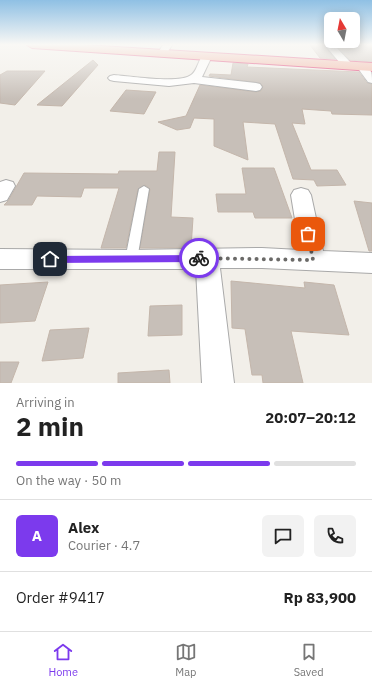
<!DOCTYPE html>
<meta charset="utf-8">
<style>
body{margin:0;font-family:"IBM Plex Sans",sans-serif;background:#f2f2f2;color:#222;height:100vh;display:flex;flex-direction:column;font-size:15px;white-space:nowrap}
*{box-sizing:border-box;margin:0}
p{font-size:13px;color:#767676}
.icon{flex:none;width:22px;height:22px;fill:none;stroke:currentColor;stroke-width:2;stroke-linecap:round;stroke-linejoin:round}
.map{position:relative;height:383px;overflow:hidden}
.drawer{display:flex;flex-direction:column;background:#fff;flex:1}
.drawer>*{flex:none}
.needle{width:26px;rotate:350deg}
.tools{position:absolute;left:324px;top:12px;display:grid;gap:8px}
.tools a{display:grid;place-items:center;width:36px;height:36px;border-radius:6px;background:#fff;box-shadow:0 2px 10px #0003;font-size:20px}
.pin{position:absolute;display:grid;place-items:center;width:34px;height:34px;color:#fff;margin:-17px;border-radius:8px;box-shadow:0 2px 6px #0006}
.courier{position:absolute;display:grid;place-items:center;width:40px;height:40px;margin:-20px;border:3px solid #7c3aed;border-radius:50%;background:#fff;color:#222;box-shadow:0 1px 5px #0007}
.overview em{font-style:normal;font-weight:700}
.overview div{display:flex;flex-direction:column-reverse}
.overview{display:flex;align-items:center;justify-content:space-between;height:68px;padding:0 16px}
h1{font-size:26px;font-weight:700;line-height:30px}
.bar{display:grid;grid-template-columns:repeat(4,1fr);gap:6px 4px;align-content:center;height:48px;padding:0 16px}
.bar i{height:5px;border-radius:3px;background:#e0e0e0}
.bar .on{background:#7c3aed}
.bar p{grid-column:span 4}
.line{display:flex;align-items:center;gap:10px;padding:0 16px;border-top:1px solid #e0e0e0}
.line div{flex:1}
.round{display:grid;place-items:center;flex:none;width:42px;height:42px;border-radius:6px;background:#f2f2f2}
.tab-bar{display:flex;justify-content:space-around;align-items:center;height:56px;border-top:1px solid #e0e0e0;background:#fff;font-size:11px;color:#767676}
.tab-bar a{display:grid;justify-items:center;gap:2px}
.tab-bar .on{color:#7c3aed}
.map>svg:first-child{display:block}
.building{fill:#c7bfb8;stroke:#c4b6ab}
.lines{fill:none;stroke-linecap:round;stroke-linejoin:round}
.service-casing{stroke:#a9a9a9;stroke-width:2}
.minor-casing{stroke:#a9a9a9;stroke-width:2}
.trunk-casing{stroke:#dc2a67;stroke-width:2}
.service{fill:#fff;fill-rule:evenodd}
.minor{fill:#fff;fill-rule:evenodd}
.trunk{fill:#f2b4a3;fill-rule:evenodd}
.route{fill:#7c3aed}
.done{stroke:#6b6a68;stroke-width:4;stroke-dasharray:0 7.2}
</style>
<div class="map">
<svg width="372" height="383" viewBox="0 0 372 383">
<rect width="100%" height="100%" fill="#f2efe9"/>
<!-- building -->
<g class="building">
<polygon points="310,45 324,45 335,59 320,58"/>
<polygon points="336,45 372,45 372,62 350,60"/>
<polygon points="93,60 98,65 62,106 37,105"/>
<polygon points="233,63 248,64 247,67 359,72 367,83 372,84 372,115 332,114 331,111 302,109 305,124 292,123 311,170 337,170 346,185 317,186 314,180 293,179 275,124 243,122 248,160 214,146 214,119 194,118 190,128 177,130 158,122 186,116 200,85 256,92 261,91 263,86 260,83 209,76 210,74 231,75"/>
<polygon points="7,71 45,71 15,105 0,103 0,75"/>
<polygon points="126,90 156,92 144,114 110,111"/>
<polygon points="159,152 175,152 171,217 193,218 191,248 140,248 150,189 145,185 138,189 126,248 101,248 119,188 84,188 81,197 37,196 32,205 4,205 8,201 24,173 118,174 119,171 157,171"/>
<polygon points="242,168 274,168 292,218 255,218 253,212 218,212 216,194 246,194"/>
<polygon points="354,201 372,203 372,251 369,251"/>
<polygon points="231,281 305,288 304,282 334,285 349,335 291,331 303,383 263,383 262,375 252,375 245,329 232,328"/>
<polygon points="48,282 35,321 0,323 0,285"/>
<polygon points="182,305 182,335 148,336 150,306"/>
<polygon points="89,328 83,358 42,361 50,330"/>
<polygon points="0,362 19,362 11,383 0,383"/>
<polygon points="169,370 170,383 118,383 118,373"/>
</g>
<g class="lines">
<!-- service casing -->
<g class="service-casing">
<polygon id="service" points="144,186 149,189 137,260 135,264 131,265 127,264 125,260 139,189"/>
</g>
<!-- minor casing -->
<g class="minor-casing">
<g id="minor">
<polygon points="163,45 172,45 167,53 164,54 159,51"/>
<polygon points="325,45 334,45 352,64 353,66 352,68 344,68"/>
<path d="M207,53L212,56L202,77L256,83L260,84L262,87L260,90L256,91L194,83L169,86L114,81L110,80L108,78L110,76L114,75C129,76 180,84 191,75C199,70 198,55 207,53Z"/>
<path d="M362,64C372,66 372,75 372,83L368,82L357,67Z"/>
<polygon points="6,180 13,182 15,186 7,200 0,202 0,182"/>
<polygon points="301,188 308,190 311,195 323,251 372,253 372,273 262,268 220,268 234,383 202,383 196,269 0,269 0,249 131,250 262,248 300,250 291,195 294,190"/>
</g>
</g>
<!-- trunk casing -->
<g class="trunk-casing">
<polygon id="trunk" points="27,45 85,45 372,63 372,71 32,48"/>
</g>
<!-- service -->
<use href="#service" class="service"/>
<!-- minor -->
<use href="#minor" class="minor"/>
<!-- trunk -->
<use href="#trunk" class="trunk"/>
</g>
<!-- sky -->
<linearGradient id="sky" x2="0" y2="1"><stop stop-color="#8fc0e4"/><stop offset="0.45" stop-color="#f9f8f5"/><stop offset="1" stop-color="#f9f8f5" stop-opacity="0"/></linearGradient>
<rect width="372" height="99" fill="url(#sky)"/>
<!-- route -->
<polygon class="route" points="199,255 203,258 199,262 50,263 46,259 50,256"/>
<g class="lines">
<!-- done -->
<polyline class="done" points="199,258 313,260 308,234"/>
</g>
</svg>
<div class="tools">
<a><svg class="needle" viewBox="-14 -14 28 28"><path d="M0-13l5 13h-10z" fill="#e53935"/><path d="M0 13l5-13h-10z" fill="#767676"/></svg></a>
</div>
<div class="pin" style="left:308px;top:234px;background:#ea580c"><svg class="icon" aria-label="bag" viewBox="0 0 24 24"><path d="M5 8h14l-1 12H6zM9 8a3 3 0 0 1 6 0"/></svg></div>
<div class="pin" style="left:50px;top:259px;background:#1f2937"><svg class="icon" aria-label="home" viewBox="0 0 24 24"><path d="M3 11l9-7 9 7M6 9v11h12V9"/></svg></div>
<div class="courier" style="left:199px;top:258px"><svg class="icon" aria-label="bike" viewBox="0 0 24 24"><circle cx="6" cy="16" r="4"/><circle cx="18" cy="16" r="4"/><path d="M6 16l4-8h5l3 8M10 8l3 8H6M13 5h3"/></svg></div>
</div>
<section class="drawer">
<div class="overview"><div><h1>2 min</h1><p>Arriving in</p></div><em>20:07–20:12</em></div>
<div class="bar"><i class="on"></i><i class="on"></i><i class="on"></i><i></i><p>On the way · 50 m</p></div>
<div class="line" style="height:72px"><b class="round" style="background:#7c3aed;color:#fff">A</b><div><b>Alex</b><p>Courier · 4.7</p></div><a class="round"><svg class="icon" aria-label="chat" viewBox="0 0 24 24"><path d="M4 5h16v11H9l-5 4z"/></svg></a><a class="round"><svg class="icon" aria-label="phone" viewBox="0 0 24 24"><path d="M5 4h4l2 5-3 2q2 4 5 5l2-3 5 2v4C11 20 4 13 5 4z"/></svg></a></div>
<div class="line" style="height:52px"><div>Order #9417</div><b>Rp 83,900</b></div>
</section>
<nav class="tab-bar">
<a class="on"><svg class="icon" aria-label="home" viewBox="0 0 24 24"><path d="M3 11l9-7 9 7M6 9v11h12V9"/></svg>Home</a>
<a><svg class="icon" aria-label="map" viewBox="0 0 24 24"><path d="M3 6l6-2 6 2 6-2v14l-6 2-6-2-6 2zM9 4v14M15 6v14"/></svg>Map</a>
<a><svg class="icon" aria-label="saved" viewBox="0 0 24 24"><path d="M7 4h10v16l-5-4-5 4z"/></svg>Saved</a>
</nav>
